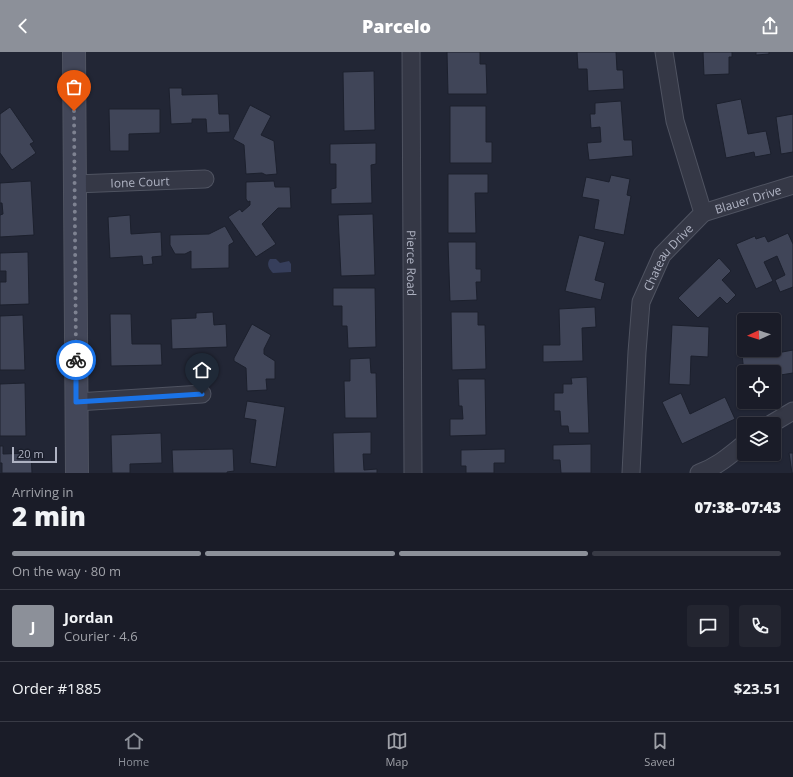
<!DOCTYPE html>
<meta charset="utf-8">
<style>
body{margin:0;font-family:"Open Sans",sans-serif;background:#232530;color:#f1f3f6;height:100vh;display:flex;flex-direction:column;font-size:15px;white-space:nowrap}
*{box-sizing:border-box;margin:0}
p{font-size:13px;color:#9fa1a8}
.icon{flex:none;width:22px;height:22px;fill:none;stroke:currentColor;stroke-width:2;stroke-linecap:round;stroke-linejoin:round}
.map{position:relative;height:421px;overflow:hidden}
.details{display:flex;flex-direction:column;background:#1a1c28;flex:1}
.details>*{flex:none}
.needle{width:26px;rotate:267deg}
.controls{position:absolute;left:737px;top:261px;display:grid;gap:8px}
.controls a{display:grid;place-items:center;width:44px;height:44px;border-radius:4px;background:#1a1c28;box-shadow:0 1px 3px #0004,0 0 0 1px #383a45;font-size:20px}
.scale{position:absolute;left:12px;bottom:10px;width:45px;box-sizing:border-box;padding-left:4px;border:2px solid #afb3c3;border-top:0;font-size:11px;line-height:14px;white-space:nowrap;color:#afb3c3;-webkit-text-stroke:3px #1a1e2b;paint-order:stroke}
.pin{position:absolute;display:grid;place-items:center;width:34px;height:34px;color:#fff;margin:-41px -17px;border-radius:50% 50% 50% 0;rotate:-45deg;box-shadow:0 0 4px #0007}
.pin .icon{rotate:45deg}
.courier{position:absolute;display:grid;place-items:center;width:40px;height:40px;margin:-20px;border:3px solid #1a73e8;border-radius:50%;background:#fff;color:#222;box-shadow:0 1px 5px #0007}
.overview em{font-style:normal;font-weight:800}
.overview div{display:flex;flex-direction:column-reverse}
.overview{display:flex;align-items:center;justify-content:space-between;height:68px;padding:0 12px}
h1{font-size:26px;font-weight:800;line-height:30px}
.bar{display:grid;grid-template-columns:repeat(4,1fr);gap:6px 4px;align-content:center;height:48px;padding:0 12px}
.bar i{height:5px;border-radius:3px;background:#383a45}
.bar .on{background:#8c9099}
.bar p{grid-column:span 4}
.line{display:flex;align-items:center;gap:10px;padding:0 12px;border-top:1px solid #383a45}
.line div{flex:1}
.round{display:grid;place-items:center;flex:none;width:42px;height:42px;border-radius:4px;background:#232530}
header{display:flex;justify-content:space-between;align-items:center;height:52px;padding:0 12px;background:#8c9099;color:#fff;font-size:18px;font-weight:800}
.tabs{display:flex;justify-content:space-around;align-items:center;height:56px;border-top:1px solid #383a45;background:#1a1c28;font-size:11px;color:#9fa1a8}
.tabs a{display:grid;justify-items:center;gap:2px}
.tabs .on{color:#8c9099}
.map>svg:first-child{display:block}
.water{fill:#363e5b}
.building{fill:#404558;stroke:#1c202d}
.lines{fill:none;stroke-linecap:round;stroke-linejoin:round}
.street-casing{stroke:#4f5361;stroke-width:19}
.secondary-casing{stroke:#4f5361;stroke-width:24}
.street{stroke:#353846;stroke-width:17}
.secondary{stroke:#434759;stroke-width:22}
.done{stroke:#7e8291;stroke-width:4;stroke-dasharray:0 7.2}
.route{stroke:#1a73e8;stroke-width:5}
.labels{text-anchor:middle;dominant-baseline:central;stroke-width:4;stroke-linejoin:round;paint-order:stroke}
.street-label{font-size:12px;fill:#afb3c3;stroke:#1a1e2b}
</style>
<header><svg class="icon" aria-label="back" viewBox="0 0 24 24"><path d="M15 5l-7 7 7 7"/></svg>Parcelo<svg class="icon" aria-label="share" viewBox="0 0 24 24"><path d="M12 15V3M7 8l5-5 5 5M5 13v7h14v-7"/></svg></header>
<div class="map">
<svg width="793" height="421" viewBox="0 0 793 421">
<rect width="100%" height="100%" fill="#222635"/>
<!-- water -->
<path class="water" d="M270,207H276L280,211L289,209L291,212V220L273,221C269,217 266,212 270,207Z"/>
<!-- building -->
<g class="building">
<polygon points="447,0 480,0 480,12 486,12 487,42 448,42"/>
<polygon points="577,0 616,0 617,18 623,18 624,37 588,39 587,17 578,17"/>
<polygon points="703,0 732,0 732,5 729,5 729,22 704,23"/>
<polygon points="756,0 769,0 769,2 756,3"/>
<polygon points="374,19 375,78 344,79 343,20"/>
<polygon points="169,36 182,36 182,43 218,42 219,62 229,62 230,80 207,81 206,67 192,67 192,71 171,72"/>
<polygon points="741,47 748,82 766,79 771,102 755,105 754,100 726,106 716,52"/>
<polygon points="621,49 624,88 632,88 633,104 589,108 587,91 601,90 600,75 591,76 590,62 595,62 595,51"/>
<polygon points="250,53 271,64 261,83 274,89 277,122 266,123 262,121 246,122 244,93 233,87"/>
<polygon points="450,54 486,54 486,90 492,90 492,111 450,111"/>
<polygon points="10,55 34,90 30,92 36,101 12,118 0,101 0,62"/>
<polygon points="109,57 160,57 160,81 129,82 129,99 110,99"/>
<polygon points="793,62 793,100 781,102 776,65"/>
<polygon points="376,91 376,112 371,113 372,151 331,152 331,137 336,136 336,112 330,112 330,92"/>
<polygon points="448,122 488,122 488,141 475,141 476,181 448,181"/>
<polygon points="611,123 630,127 627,143 631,144 624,183 594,177 599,148 582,145 586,125 609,130"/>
<polygon points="31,129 34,183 0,185 0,163 3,162 2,151 0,151 0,131"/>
<polygon points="274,129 275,135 290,135 291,156 278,156 262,172 276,192 256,205 228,165 240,157 242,160 250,153 250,149 248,150 246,147 246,130"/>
<polygon points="373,162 375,223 341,224 338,163"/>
<polygon points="130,163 131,182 161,180 162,204 152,205 153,212 143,213 142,204 110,206 108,165"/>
<polygon points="225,174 234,190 229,193 229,216 191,217 191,199 185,202 175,202 170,193 170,183 209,182"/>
<polygon points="788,181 793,192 793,235 780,240 775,228 785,223 777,204 764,210 773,229 756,237 736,192 755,184 756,187 765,184 768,190"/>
<polygon points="579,183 605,190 595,228 605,231 601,248 565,239"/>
<polygon points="448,190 476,190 476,217 481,217 481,230 476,230 477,248 450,249"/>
<polygon points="28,200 29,252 0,253 0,230 6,230 6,219 0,219 0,201"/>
<polygon points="719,206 731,219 722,228 736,243 727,252 720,245 698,266 678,246"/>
<polygon points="333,236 375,236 376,295 348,296 347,274 342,274 342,254 333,254"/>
<polygon points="595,255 596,275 582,276 583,309 543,310 543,293 560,293 559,257"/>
<polygon points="213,260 214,273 226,272 227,295 172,297 171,267 196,266 196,261"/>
<polygon points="451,260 478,260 478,273 485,273 486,317 452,318"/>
<polygon points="110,262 131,262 132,292 161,292 162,313 111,314"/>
<polygon points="23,263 25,318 0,318 0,264"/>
<polygon points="252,272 271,283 264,297 264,302 275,309 275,327 266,327 267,338 247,339 246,316 234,309 234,306"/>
<polygon points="672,273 709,275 708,305 691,304 690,333 669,332"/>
<polygon points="741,294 744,294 744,298 754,298 754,300 776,297 777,301 793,298 793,321 774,324 774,320 744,320"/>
<polygon points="370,306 371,321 376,321 377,366 345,366 344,329 350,329 350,307"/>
<polygon points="587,325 589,381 569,381 568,374 561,374 560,359 554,359 554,341 563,341 563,332 572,332 571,326"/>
<polygon points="458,327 485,327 486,383 450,384 450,367 463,367 462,354 459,354"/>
<polygon points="25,331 26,384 0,384 0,332"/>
<polygon points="681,341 690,362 725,345 735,367 682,392 662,350"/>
<polygon points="247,349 285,355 276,415 250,411 256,368 244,366"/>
<polygon points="371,380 371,402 363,402 364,418 377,417 377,421 334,421 333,381"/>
<polygon points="161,381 162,411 130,412 130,421 112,421 111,383"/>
<polygon points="591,392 591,421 561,421 560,408 553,408 553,393"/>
<polygon points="0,394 3,394 3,402 31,401 32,421 2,421 2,411 0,411"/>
<polygon points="233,397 234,419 227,420 227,421 173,421 172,398"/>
<polygon points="505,397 505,411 494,411 494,421 466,421 466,414 461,414 461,398"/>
<polygon points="789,401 793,401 793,421 792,421"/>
</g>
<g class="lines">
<!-- street casing -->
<g class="street-casing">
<g id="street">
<path id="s1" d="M411,0L413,421"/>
<path id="s2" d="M75,132L205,127"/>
<path id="s3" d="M703,161L793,133"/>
<polyline points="77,350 202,342"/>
<polyline points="771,372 793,359"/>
<path id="s4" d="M631,421L637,300L641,250L662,203L703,161L675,69L664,0"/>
<path d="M699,421C717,415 730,403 744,392"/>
</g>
</g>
<!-- secondary casing -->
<g class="secondary-casing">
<polyline id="secondary" points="74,0 77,421"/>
</g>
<!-- street -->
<use href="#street" class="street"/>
<!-- secondary -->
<use href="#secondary" class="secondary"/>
</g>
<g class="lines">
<!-- done -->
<polyline class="done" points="74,59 76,308"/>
<!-- route -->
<polyline class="route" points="76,308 76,350 202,342"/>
</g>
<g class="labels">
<!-- street labels -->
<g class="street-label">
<text stroke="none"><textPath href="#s2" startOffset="65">Ione Court</textPath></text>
<text stroke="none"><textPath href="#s3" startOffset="47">Blauer Drive</textPath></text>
<text stroke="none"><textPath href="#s4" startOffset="224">Chateau Drive</textPath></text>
<text stroke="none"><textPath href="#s1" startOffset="211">Pierce Road</textPath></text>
</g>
</g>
</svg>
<div class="controls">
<a><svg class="needle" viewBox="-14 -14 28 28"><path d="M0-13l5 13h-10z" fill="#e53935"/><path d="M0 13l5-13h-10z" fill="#9fa1a8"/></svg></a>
<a><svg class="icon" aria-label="locate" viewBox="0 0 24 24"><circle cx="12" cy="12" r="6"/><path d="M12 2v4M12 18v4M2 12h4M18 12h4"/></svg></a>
<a><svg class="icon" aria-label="layers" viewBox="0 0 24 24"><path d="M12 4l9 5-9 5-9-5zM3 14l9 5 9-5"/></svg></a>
</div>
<div class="scale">20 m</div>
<div class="pin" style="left:74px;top:59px;background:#ea580c"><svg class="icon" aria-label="bag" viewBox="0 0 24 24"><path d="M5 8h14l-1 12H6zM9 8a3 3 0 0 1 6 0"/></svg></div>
<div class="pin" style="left:202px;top:342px;background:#1f2937"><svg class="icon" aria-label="home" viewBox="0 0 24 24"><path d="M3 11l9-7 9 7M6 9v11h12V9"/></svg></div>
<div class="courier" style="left:76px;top:308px"><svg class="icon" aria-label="bike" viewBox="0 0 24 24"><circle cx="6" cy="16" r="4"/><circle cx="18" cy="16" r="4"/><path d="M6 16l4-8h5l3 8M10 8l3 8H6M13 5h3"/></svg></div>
</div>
<section class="details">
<div class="overview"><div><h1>2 min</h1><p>Arriving in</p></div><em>07:38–07:43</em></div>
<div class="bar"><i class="on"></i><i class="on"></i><i class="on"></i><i></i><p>On the way · 80 m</p></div>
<div class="line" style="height:72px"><b class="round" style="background:#8c9099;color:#fff">J</b><div><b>Jordan</b><p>Courier · 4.6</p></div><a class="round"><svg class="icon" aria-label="chat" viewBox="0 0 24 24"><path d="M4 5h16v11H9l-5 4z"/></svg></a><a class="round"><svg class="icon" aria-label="phone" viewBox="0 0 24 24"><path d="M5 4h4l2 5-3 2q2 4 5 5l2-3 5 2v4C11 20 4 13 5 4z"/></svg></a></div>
<div class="line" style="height:52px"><div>Order #1885</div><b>$23.51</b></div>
</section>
<nav class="tabs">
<a class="on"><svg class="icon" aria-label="home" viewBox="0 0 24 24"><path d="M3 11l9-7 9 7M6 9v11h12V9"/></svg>Home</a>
<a><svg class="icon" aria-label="map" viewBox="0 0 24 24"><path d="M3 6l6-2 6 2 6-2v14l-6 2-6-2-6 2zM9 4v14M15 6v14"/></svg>Map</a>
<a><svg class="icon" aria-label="saved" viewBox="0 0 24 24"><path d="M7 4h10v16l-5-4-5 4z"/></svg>Saved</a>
</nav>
